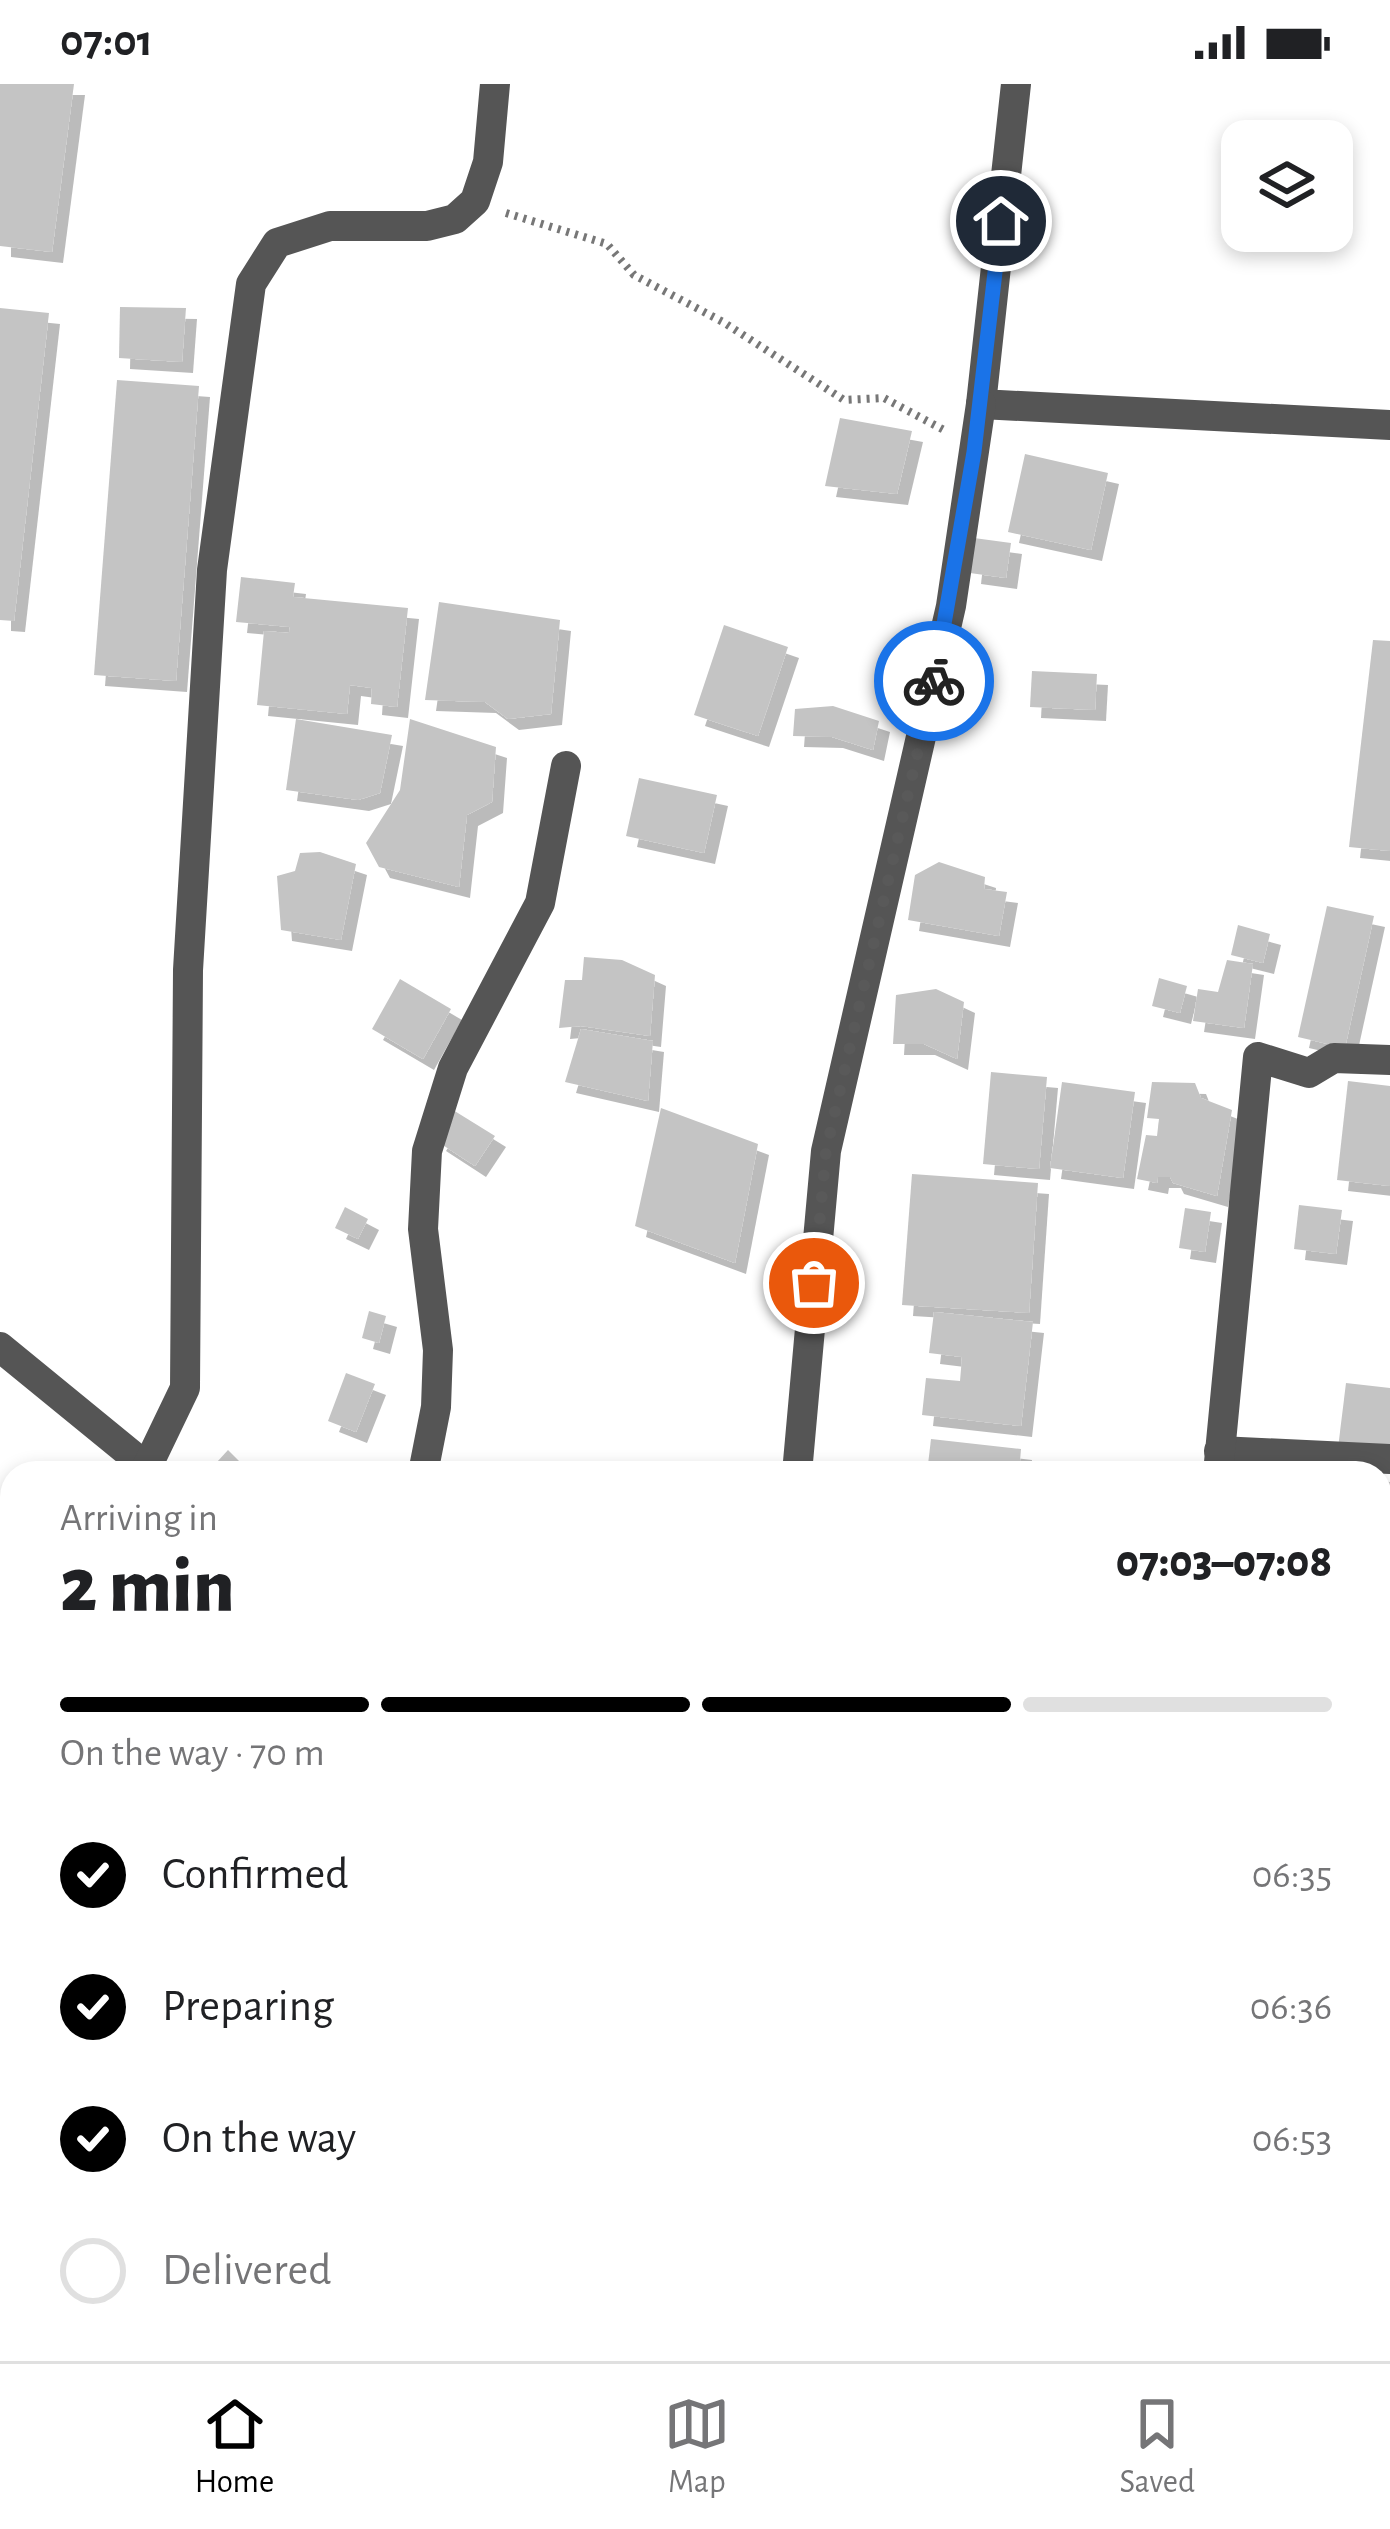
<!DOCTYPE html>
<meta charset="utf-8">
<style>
body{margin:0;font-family:"Alegreya Sans",sans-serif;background:#f6f6f6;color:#202124;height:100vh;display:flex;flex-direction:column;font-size:45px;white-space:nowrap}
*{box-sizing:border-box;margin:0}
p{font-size:39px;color:#757577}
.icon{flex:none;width:66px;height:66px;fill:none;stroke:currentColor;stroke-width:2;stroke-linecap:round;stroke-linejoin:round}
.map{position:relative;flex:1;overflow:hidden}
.sheet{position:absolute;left:0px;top:1377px;width:1392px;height:900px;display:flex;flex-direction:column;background:#fff;border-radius:36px 36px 0 0;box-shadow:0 6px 18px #0003}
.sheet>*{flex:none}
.fabs{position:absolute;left:1221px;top:36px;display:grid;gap:24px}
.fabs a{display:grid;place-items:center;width:132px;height:132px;border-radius:24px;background:#fff;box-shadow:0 6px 18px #0003;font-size:60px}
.pin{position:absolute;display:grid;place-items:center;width:102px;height:102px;color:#fff;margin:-51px;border:6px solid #fff;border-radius:50%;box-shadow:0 3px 12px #0007}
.courier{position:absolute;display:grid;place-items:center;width:120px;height:120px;margin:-60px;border:9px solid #1a73e8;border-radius:50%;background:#fff;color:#222;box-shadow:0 3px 15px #0007}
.head em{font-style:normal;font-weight:800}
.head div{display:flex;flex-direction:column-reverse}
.head{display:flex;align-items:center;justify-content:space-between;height:204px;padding:0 60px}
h1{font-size:78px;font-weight:800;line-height:90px}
.bar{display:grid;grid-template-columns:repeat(4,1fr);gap:18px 12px;align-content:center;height:144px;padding:0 60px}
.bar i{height:15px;border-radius:9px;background:#e0e0e0}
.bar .active{background:#000}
.bar p{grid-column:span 4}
ol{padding:0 60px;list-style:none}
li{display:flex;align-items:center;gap:36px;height:132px}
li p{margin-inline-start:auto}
li .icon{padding:12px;border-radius:50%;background:#000;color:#fff;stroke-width:4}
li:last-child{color:#757577}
li i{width:66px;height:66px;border:6px solid #e0e0e0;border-radius:50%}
.status{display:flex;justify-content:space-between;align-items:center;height:84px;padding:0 60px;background:#fff;direction:ltr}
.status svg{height:33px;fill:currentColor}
.tab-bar{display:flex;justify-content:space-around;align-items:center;height:168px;border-top:3px solid #e0e0e0;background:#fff;font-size:33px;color:#757577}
.tab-bar a{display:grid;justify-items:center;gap:6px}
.tab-bar .active{color:#000}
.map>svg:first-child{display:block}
.building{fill:#c4c4c4;filter:url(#shadow)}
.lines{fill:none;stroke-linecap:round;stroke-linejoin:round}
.path{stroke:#777;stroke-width:8;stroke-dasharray:3 6;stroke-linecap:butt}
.minor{stroke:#555;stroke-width:30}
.done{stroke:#595959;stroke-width:12;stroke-dasharray:0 21.6}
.route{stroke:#1a73e8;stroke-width:15}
</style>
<div class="status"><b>07:01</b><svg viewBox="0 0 49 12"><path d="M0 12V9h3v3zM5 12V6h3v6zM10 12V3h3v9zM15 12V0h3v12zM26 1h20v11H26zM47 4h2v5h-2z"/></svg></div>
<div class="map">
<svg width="1390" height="2277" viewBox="0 0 1390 2277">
<defs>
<filter id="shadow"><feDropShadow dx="11" dy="11" stdDeviation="0" flood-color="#0004"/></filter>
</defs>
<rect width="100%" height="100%" fill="#fff"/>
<!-- building -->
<g class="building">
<polygon points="0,0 74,0 52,168 0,162"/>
<polygon points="120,223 186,224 182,278 119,274"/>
<polygon points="0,224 49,229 14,537 0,536"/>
<polygon points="117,296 199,302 176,597 94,591"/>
<polygon points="840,334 912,347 897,410 825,402"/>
<polygon points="1025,370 1108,389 1091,466 1008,448"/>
<polygon points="974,454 1011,459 1006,494 970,489"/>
<polygon points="241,493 295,499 293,513 408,524 397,623 371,620 372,604 350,601 347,630 257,621 264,547 289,549 290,543 236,538"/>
<polygon points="439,518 560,536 551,630 508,635 485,618 425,616"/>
<polygon points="724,541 788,563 758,652 694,631"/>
<polygon points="1373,556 1390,557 1390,767 1349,763"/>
<polygon points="1032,587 1097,590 1095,626 1030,623"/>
<polygon points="833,622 879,637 873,666 832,653 793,652 795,625"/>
<polygon points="296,635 392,651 380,709 358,716 286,706"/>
<polygon points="410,635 496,663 492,718 467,731 459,803 379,783 366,759 400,706"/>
<polygon points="639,694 717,711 704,769 626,752"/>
<polygon points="320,768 356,780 341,856 281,846 277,792 295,787 300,769"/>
<polygon points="939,778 985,793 984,805 1007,808 999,852 908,836 915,791"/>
<polygon points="1327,822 1374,832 1345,964 1298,953"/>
<polygon points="1238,841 1270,850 1263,879 1231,871"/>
<polygon points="584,873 622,876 655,891 650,952 581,942 559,944 565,896 582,896"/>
<polygon points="1227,876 1253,880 1244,944 1193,937 1198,905 1218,908"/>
<polygon points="1159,894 1187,902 1180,929 1152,922"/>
<polygon points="400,895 451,925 423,975 372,945"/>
<polygon points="936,905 964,918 957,975 924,960 893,960 896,911"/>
<polygon points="581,945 653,957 648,1017 565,998"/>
<polygon points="991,988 1047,993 1039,1085 983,1080"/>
<polygon points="1348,997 1390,1002 1390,1102 1337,1096"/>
<polygon points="1062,998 1135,1008 1123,1094 1050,1084"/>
<polygon points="1152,998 1195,999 1201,1014 1232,1026 1217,1112 1173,1099 1170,1093 1158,1093 1157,1099 1137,1095 1146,1051 1157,1052 1159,1035 1147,1034"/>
<polygon points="661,1024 758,1060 735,1179 635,1142"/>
<polygon points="453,1026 495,1052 475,1082 435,1056"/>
<polygon points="912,1090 1038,1099 1029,1229 902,1221"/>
<polygon points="1299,1121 1342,1126 1336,1170 1294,1165"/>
<polygon points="345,1123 368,1135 358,1155 335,1144"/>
<polygon points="1185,1124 1211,1128 1205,1168 1179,1164"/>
<polygon points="369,1227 386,1232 379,1259 362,1254"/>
<polygon points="934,1228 1033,1238 1021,1342 922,1331 926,1294 960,1297 962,1273 929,1269"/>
<polygon points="346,1289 375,1300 356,1348 328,1337"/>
<polygon points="1346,1299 1390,1304 1390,1370 1338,1364"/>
<polygon points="931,1355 1021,1365 1019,1389 927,1389"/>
<polygon points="228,1366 240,1378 230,1389 217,1378"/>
<polygon points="1380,1397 1390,1398 1390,1505 1380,1505"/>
<polygon points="1380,1538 1390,1539 1390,1617 1380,1616"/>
<polygon points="1387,1749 1390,1749 1390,1793 1382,1792"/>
<polygon points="1380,1893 1390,1894 1390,1975 1380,1977"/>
<polygon points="994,2265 1019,2265 1033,2277 984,2277"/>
<polygon points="1054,2265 1068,2277 1041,2277"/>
</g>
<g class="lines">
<!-- path -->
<polyline class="path" points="506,129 607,160 634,191 723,238 844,316 884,314 944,346"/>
<!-- minor -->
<g class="minor">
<polyline points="1016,0 981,320 1390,341"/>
<polyline points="0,1263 154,1389"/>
<polyline points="1219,1367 1390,1375"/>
<polyline points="147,1383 185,1304 188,886 212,486 251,200 277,159 330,142 427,142 455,135 475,117 488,78 495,0"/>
<polyline points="423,1389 436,1323 438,1266 423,1145 427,1067 453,984 540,819 566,682"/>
<polyline points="797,1389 826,1067 951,522 981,320"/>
<polyline points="1218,1389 1258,973 1309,989 1334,974 1390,976"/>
<polyline points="1380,1844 1390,1844"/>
<polyline points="1194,2265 1209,2277"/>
</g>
</g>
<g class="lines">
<!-- done -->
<polyline class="done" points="814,1199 826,1067 934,597"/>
<!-- route -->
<polyline class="route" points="934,597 974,368 1001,137"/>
</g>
</svg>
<div class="fabs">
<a><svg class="icon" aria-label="layers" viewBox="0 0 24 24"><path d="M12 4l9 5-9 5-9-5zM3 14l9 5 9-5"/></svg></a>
</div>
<div class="pin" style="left:814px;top:1199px;background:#ea580c"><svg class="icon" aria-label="bag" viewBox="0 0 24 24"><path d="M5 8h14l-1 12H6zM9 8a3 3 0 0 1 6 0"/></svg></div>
<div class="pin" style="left:1001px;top:137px;background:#1f2937"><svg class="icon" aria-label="home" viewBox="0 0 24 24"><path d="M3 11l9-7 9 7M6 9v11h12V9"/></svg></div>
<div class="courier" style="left:934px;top:597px"><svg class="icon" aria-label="bike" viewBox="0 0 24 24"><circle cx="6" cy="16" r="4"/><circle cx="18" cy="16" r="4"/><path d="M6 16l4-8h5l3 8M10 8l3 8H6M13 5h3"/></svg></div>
<section class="sheet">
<div class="head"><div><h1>2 min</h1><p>Arriving in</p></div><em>07:03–07:08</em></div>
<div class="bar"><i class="active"></i><i class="active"></i><i class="active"></i><i></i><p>On the way · 70 m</p></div>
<ol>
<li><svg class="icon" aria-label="check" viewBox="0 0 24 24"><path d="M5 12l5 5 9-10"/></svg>Confirmed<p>06:35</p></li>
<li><svg class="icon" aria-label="check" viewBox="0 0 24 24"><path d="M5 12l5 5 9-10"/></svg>Preparing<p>06:36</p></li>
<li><svg class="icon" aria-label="check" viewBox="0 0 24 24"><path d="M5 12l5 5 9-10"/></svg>On the way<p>06:53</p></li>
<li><i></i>Delivered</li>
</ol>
</section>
</div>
<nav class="tab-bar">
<a class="active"><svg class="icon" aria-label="home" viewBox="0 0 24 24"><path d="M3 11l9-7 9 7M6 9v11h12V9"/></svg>Home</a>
<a><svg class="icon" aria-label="map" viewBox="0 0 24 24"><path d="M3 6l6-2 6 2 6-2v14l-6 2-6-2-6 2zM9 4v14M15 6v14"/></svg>Map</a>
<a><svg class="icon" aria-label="saved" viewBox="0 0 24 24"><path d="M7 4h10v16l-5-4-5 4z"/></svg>Saved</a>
</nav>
